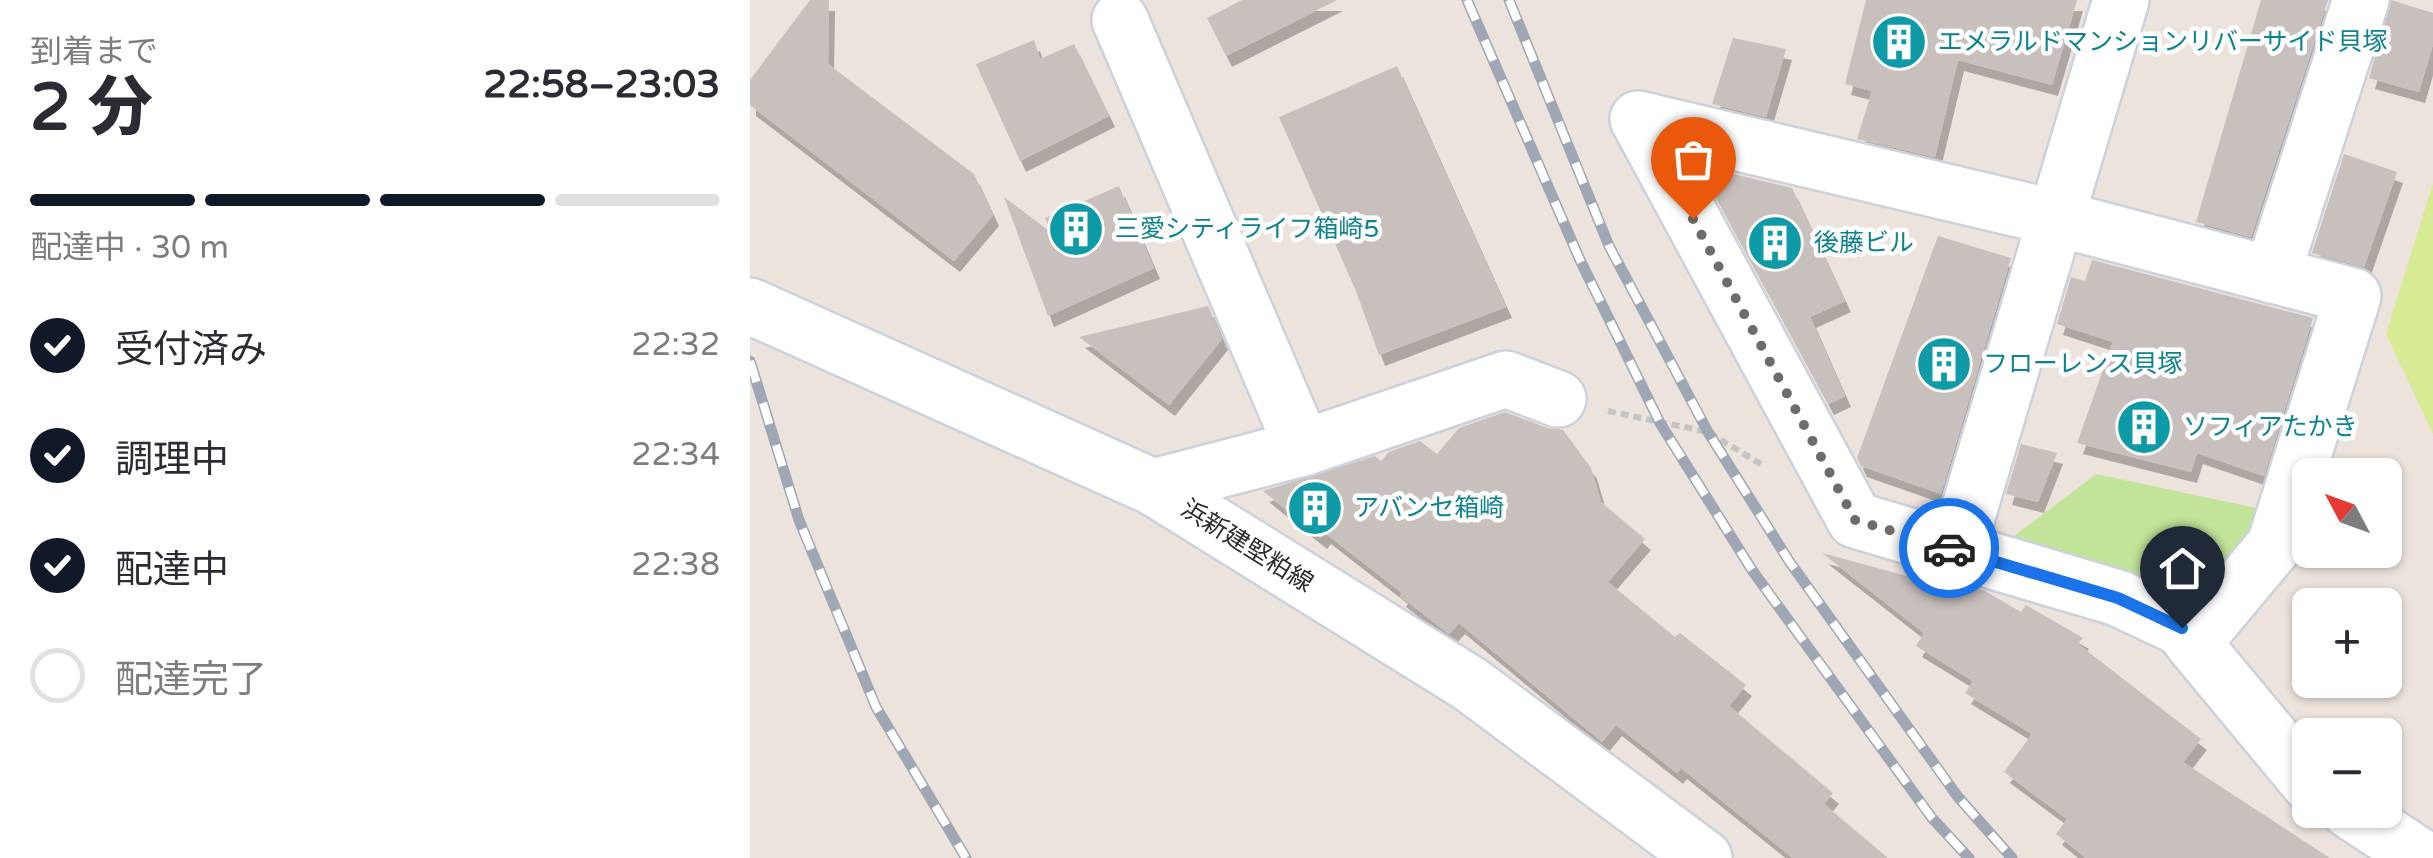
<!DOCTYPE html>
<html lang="ja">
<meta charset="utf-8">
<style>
body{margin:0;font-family:"Varela Round","Noto Sans JP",sans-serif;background:#f2f2f3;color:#2b2b33;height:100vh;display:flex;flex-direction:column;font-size:38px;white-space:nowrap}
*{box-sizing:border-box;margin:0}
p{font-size:32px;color:#7c7c81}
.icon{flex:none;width:55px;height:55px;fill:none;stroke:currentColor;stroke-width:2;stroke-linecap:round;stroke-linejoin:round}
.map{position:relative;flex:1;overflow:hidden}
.sheet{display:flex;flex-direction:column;background:#fff;width:750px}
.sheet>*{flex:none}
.needle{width:65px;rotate:311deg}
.fabs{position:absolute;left:1542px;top:458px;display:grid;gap:20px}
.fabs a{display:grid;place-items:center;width:110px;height:110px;border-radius:15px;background:#fff;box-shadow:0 2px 8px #0004;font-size:50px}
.pin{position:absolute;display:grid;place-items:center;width:85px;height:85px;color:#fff;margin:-102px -42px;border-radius:50% 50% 50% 0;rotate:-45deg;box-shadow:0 0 10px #0007}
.pin .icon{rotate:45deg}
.courier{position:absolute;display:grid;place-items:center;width:100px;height:100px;margin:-50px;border:8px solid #1a73e8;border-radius:50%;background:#fff;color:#222;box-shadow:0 2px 12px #0007}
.head em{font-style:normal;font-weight:800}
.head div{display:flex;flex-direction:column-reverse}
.head{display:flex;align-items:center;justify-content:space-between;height:170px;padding:0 30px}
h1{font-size:65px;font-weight:800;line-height:75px}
.bar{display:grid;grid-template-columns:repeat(4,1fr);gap:15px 10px;align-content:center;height:120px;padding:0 30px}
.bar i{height:12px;border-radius:8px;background:#e1e1e2}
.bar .current{background:#111827}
.bar p{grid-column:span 4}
ol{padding:0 30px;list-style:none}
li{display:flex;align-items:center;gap:30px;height:110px}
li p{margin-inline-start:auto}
li .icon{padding:10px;border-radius:50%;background:#111827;color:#fff;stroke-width:4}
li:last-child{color:#7c7c81}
li i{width:55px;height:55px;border:5px solid #e1e1e2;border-radius:50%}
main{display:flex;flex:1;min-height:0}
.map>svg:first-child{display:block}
.green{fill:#c1e498}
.pitch{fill:#d7eb94}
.building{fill:#c8c0bc;filter:url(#shadow)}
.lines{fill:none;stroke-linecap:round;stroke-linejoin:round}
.minor-casing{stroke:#cbd2dc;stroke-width:60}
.secondary-casing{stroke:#cbd2dc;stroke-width:60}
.path{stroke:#c4c4c4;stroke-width:6;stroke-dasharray:8 5;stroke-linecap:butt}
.minor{stroke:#fff;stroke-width:55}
.secondary{stroke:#fff;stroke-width:55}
.rail-casing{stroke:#9fa7b5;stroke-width:11}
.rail{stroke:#fff;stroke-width:8;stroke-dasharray:22;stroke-linecap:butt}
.done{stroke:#6f6b69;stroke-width:10;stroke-dasharray:0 18}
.route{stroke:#1a73e8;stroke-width:12}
.labels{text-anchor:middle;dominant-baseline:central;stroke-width:9;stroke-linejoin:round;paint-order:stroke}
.culture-label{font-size:25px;fill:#0d838f;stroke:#fff;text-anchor:start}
.street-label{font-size:25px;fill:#2b2b2b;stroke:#fff}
</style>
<main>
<section class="sheet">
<div class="head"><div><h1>2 分</h1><p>到着まで</p></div><em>22:58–23:03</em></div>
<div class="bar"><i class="current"></i><i class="current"></i><i class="current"></i><i></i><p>配達中 · 30 m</p></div>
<ol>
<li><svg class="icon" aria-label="check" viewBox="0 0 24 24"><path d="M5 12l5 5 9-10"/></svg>受付済み<p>22:32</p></li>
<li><svg class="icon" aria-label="check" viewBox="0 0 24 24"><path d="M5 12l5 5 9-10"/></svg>調理中<p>22:34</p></li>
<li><svg class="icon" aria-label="check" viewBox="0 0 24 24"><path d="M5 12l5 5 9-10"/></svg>配達中<p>22:38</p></li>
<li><i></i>配達完了</li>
</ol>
</section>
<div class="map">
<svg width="1683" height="858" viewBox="0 0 1683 858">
<defs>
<filter id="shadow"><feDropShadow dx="6" dy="11" stdDeviation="0" flood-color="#0004"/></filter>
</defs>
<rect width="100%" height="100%" fill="#ede3dd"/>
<!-- green -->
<polygon class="green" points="1346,474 1511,509 1505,543 1450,610 1259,540"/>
<!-- pitch -->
<polygon class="pitch" points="1683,183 1683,434 1636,334"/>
<!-- building -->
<g class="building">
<polygon points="60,0 79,0 78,64 224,174 243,215 204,261 0,105 0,80"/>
<polygon points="492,0 587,0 476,56 457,18"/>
<polygon points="1116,0 1327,0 1302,85 1208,60 1185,157 1107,139 1122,91 1095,84"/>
<polygon points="1511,0 1578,0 1501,237 1446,222"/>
<polygon points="1641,0 1683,13 1683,44 1669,92 1619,78"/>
<polygon points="983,38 1036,49 1016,117 962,104"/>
<polygon points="284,40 290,59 324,44 359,116 270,161 226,64"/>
<polygon points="647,66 756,307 629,355 606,291 529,117"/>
<polygon points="1594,154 1647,172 1614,267 1562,253"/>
<polygon points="979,173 1042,188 1095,301 1060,317 1095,396 1078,404 958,183"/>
<polygon points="369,186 404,268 298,316 254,197 302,233 295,218"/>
<polygon points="1188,236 1261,258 1191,494 1111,466 1107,458"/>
<polygon points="1342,260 1563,318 1514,476 1447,453 1441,472 1327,443 1363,342 1307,324 1321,277 1335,281"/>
<polygon points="458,306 472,339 419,405 329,337"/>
<polygon points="755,412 797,428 813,430 841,468 851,502 895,539 858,582 925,637 930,633 996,685 979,706 1083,793 1074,804 1138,858 1043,858 931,768 927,773 866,725 852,742 709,623 699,634 650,596 652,593 575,533 571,538 513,491 625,456 631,461 639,452 670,441 687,454 709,428"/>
<polygon points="1271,444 1307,453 1288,502 1256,494"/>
<polygon points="1072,553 1201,588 1204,582 1235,591 1271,612 1276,605 1333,638 1328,644 1451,739 1433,762 1580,858 1336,858 1306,834 1317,819 1254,772 1282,734 1215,693 1223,681 1166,646 1174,633"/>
</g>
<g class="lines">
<!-- minor casing -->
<g class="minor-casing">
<g id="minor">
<polyline points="370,20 553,448"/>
<polyline points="1522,275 1611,0"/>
<polyline points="403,487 553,448 756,379 808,399"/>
<polyline points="1207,550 1371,0"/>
<polyline points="1443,643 1525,545 1603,296 1306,218 888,119 1105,520 1368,598 1432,628 1443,643 1560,784"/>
<polyline points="1599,810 1672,858"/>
</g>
</g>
<!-- secondary casing -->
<g class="secondary-casing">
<polyline id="secondary" points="0,306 403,487 720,684 954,858"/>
</g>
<!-- path -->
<polyline class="path" points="858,411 958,432 1014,466"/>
<!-- minor -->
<use href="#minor" class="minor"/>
<!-- secondary -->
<use href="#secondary" class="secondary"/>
<!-- rail casing -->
<g class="rail-casing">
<g id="rail">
<polyline points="717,0 830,260 910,423 1002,570 1182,818 1219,858"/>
<polyline points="759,0 859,246 958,432 1039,561 1208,797 1262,858"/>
<polyline points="0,361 49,520 126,707 216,858"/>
</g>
</g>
<!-- rail -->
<use href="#rail" class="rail"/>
</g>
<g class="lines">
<!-- done -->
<polyline class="done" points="943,219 1105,520 1199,548"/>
<!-- route -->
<polyline class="route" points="1199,548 1368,598 1432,628"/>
</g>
<!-- icons -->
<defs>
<g id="building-disc" transform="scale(2.875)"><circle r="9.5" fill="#0f9aa8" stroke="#fff"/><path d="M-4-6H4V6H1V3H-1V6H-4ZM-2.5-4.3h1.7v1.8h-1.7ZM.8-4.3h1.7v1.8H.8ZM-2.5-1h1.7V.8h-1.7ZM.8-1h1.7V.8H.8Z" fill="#fff"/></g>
</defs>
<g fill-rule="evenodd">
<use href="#building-disc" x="1149" y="42"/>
<use href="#building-disc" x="326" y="229"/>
<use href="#building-disc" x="1025" y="243"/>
<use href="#building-disc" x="1194" y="364"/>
<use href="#building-disc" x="1394" y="427"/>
<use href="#building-disc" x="565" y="508"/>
</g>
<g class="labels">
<!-- culture labels -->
<g class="culture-label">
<text x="1188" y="42">エメラルドマンションリバーサイド貝塚</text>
<text x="365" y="229">三愛シティライフ箱崎5</text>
<text x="1064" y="243">後藤ビル</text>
<text x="1233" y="364">フローレンス貝塚</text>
<text x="1433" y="427">ソフィアたかき</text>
<text x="604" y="508">アバンセ箱崎</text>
</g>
<!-- street labels -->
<g class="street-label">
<text transform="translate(497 546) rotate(32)">浜新建堅粕線</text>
</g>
</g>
</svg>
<div class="fabs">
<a><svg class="needle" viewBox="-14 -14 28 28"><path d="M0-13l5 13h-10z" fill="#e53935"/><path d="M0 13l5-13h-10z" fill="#7c7c81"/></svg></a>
<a>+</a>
<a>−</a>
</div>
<div class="pin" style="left:943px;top:219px;background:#ea580c"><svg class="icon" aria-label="bag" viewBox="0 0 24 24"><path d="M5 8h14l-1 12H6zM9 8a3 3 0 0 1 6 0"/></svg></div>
<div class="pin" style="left:1432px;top:628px;background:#1f2937"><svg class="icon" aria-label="home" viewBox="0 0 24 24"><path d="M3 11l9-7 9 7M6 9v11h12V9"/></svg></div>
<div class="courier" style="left:1199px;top:548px"><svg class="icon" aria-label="car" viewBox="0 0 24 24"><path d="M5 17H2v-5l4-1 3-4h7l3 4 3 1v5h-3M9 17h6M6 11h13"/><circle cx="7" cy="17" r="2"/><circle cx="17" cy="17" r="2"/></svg></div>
</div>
</main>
